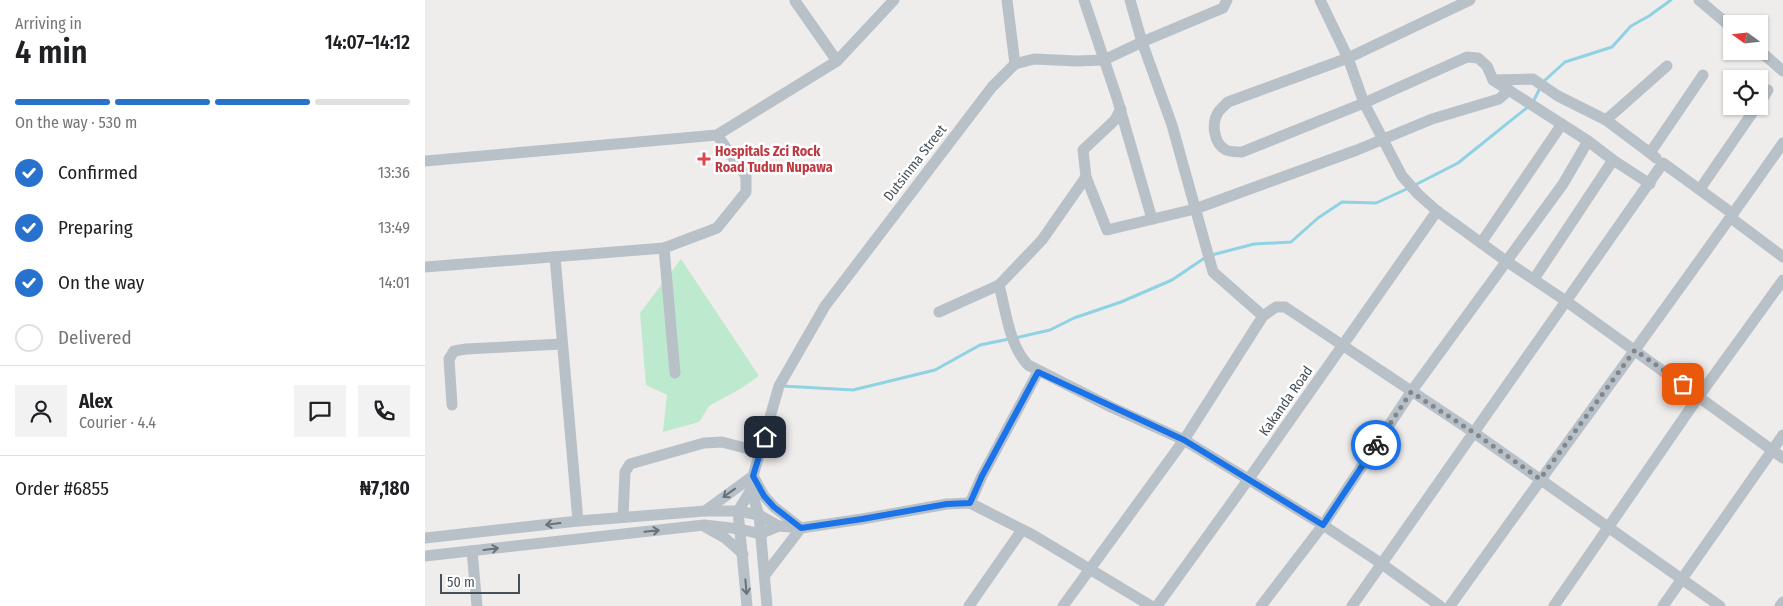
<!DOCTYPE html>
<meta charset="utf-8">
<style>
body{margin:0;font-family:"Fira Sans Condensed",sans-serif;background:#f2f2f2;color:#202124;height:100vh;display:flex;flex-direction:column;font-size:19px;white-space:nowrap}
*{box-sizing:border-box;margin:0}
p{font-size:16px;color:#757577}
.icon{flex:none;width:28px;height:28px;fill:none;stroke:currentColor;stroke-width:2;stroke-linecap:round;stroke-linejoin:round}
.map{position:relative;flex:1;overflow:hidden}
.drawer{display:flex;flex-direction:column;background:#fff;width:425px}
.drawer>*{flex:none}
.needle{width:32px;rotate:285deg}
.controls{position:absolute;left:1298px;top:15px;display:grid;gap:10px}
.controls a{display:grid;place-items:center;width:45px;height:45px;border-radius:0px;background:#fff;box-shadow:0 1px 4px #0004;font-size:25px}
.scale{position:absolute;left:15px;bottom:12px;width:80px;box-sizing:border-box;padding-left:5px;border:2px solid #465058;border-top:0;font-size:14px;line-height:18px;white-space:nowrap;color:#465058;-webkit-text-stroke:4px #fff;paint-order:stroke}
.pin{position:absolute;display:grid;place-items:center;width:42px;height:42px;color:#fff;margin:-21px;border-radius:10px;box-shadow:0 2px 8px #0006}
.courier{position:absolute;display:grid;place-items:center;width:50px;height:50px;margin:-25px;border:4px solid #1a73e8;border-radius:50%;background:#fff;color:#222;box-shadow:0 1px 6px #0007}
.headline em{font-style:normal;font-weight:600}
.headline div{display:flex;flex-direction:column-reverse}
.headline{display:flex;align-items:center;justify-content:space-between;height:85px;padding:0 15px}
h1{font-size:32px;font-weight:600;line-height:38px}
.bar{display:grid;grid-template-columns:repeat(4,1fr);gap:8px 5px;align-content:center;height:60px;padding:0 15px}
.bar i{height:6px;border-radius:4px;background:#e0e0e0}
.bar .on{background:#2871cd}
.bar p{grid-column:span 4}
.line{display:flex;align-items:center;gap:12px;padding:0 15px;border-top:1px solid #e0e0e0}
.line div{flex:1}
.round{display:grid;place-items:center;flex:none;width:52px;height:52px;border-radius:0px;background:#f2f2f2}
ol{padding:0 15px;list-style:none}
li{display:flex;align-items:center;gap:15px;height:55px}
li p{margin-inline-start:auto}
li .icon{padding:5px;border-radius:50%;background:#2871cd;color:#fff;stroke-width:4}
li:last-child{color:#757577}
li i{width:28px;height:28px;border:2px solid #e0e0e0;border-radius:50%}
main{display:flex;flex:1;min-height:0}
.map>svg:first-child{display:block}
.green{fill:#bdeace}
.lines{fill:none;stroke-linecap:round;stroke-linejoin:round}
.stream{stroke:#8ed2e3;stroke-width:3}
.minor{stroke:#b9c1c8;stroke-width:11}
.oneway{stroke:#68727a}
.done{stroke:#81878c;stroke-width:5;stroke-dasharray:0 9}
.route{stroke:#1a73e8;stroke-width:6}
.health-dot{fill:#e0444e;stroke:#fff;stroke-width:2}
.labels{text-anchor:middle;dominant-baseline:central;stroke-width:5;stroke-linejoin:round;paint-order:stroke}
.health-label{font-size:14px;font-weight:bold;fill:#be3a42;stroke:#fff;text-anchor:start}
.street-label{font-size:14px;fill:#465058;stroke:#fff}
</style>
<main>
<section class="drawer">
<div class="headline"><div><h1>4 min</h1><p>Arriving in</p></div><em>14:07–14:12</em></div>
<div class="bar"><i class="on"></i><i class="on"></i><i class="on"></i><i></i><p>On the way · 530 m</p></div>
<ol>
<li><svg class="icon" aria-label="check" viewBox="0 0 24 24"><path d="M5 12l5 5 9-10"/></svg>Confirmed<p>13:36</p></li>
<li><svg class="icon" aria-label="check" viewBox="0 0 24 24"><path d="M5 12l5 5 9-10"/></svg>Preparing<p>13:49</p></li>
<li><svg class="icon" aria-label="check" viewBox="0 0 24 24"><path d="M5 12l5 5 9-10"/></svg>On the way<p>14:01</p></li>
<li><i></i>Delivered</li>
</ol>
<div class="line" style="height:90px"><a class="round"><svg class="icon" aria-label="person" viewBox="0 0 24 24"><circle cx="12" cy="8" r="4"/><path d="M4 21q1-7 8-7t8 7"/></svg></a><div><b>Alex</b><p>Courier · 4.4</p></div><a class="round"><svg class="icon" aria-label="chat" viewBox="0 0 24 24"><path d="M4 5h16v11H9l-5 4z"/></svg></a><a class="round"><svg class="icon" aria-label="phone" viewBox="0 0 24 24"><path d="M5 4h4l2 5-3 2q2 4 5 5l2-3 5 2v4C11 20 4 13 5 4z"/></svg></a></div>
<div class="line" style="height:65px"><div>Order #6855</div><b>₦7,180</b></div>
</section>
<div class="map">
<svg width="1358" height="606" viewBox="0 0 1358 606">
<rect width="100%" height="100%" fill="#efecec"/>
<!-- green -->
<polygon class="green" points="256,259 334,376 315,389 284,406 274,422 238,432 242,395 221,385 215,313"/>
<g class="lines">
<!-- stream -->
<g class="stream">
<polyline points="1118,82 1140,62 1187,47 1206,26 1224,16 1246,0"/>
<polyline points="1108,102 1115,88"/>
<polyline points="990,185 1033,163 1104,106"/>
<polyline points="787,255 829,244 866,242 893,218 917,202 951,203 984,188"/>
<polyline points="590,338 625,330 649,318 696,302 747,280 781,257"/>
<polyline points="357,386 428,390 510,370 555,345 584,339"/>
</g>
<!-- minor -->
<g class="minor">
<polyline points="582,0 590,64"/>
<polyline points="659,0 692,98 727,219"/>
<polyline points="705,0 717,42 747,125 788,272 838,316"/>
<polyline points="895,0 923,58 939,103 977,176 993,194 1012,211 1081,261 1141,301 1358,458"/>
<path d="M1045,0L923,58L803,102C800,105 797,107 794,111C786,122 788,143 801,150C806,152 812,152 817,152L939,103L1042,57L1053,58L1062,66L1068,80L1163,141L1188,160L1225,184"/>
<polyline points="1274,0 1306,27"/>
<polyline points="370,1 412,61"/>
<polyline points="1334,50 1358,71"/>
<polyline points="1068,80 1108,79 1133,96 1181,120 1225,153"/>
<polyline points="1334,104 1343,90"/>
<polyline points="696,109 690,120 658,150 661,177 682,230 770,209 932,150 1007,119 1074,99 1084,90"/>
<polyline points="1181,120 1242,66"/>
<polyline points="1231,158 1225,153 1278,75"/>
<polyline points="0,161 292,135 412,61 469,0"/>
<polyline points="1275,189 1332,106"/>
<polyline points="1306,218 1358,257"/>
<polyline points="1056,243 1137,124"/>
<polyline points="239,248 250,373"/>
<polyline points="130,257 153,521"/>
<polyline points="0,267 239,248 292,228 321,192 321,176 292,135"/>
<polyline points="1109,279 1188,160"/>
<path d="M574,285C581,311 584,345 603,365L686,407L759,440L898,525L957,564L1015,606"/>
<polyline points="514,312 574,285 617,240 661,177"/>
<polyline points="27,405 24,359 29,351 41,349 137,344"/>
<polyline points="545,503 557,476 613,372"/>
<polyline points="280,511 328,476 339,496 349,507 376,528 340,575"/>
<polyline points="198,517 200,472 205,464 279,443 297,442 335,452"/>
<polyline points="282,528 300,538 318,554"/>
<polyline points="0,538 153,521 280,511 313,511 334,515 354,526"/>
<polyline points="47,551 52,606"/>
<polyline points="0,556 279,525 315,529 335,534 354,526 376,528 437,519 522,504 545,503 608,535 726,606"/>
<polyline points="322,606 313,511 326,490"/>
<polyline points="342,606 334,515 326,490 328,476 354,386 400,306 567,87 590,64 609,59 652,61 679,60 717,42 798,8 802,0"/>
<polyline points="544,606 597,530"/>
<polyline points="638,606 759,440 838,316 851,307 860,307 1048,432 1295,606"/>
<polyline points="732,606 823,480 1012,211"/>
<polyline points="836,606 898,525 986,392 1138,184 1163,141"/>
<polyline points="927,606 1238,163 1308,214"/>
<path d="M1025,606C1135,451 1249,299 1358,143"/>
<polyline points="1129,606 1274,396 1358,280"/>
<polyline points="1238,606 1358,435"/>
<polyline points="1355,606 1358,602"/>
</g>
</g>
<!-- one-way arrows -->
<defs><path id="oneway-shaft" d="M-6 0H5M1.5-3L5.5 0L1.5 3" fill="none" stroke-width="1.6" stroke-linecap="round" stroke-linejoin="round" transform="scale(1.25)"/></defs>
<g class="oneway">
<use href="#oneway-shaft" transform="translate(304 493) rotate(144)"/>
<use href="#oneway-shaft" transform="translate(128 524) rotate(173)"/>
<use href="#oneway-shaft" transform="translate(227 531) rotate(-6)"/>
<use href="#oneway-shaft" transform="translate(66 549) rotate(-7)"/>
<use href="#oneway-shaft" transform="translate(321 587) rotate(85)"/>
</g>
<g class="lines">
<!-- done -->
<polyline class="done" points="951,445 986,392 1048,432 1115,479 1210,350 1258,384"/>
<!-- route -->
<polyline class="route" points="340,437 328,476 339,496 349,507 376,528 437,519 522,504 545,503 557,476 613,372 759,440 898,525 951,445"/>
</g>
<!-- markers -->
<path class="health-dot" d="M276.5 151.5h5v5h5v5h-5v5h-5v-5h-5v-5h5z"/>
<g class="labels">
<!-- health labels -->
<g class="health-label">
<text x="290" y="151">Hospitals Zci Rock<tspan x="290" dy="16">Road Tudun Nupawa</tspan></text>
</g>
<!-- street labels -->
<g class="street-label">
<text transform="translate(490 163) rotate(-52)">Dutsinma Street</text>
<text transform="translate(861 401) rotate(-55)">Kakanda Road</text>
</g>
</g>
</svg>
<div class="controls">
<a><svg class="needle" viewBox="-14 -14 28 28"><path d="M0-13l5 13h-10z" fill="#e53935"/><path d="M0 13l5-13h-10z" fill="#757577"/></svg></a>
<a><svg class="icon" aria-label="locate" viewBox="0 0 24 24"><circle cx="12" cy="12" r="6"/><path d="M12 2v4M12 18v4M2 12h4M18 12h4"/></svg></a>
</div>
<div class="scale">50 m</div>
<div class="pin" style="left:1258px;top:384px;background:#ea580c"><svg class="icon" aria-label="bag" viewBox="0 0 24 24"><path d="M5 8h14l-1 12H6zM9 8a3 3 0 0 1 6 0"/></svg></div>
<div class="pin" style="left:340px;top:437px;background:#1f2937"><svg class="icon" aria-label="home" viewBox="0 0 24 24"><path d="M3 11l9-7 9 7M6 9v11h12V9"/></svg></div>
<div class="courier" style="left:951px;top:445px"><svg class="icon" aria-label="bike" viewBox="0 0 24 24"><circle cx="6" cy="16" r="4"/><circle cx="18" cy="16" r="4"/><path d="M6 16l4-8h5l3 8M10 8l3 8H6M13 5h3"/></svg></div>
</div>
</main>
